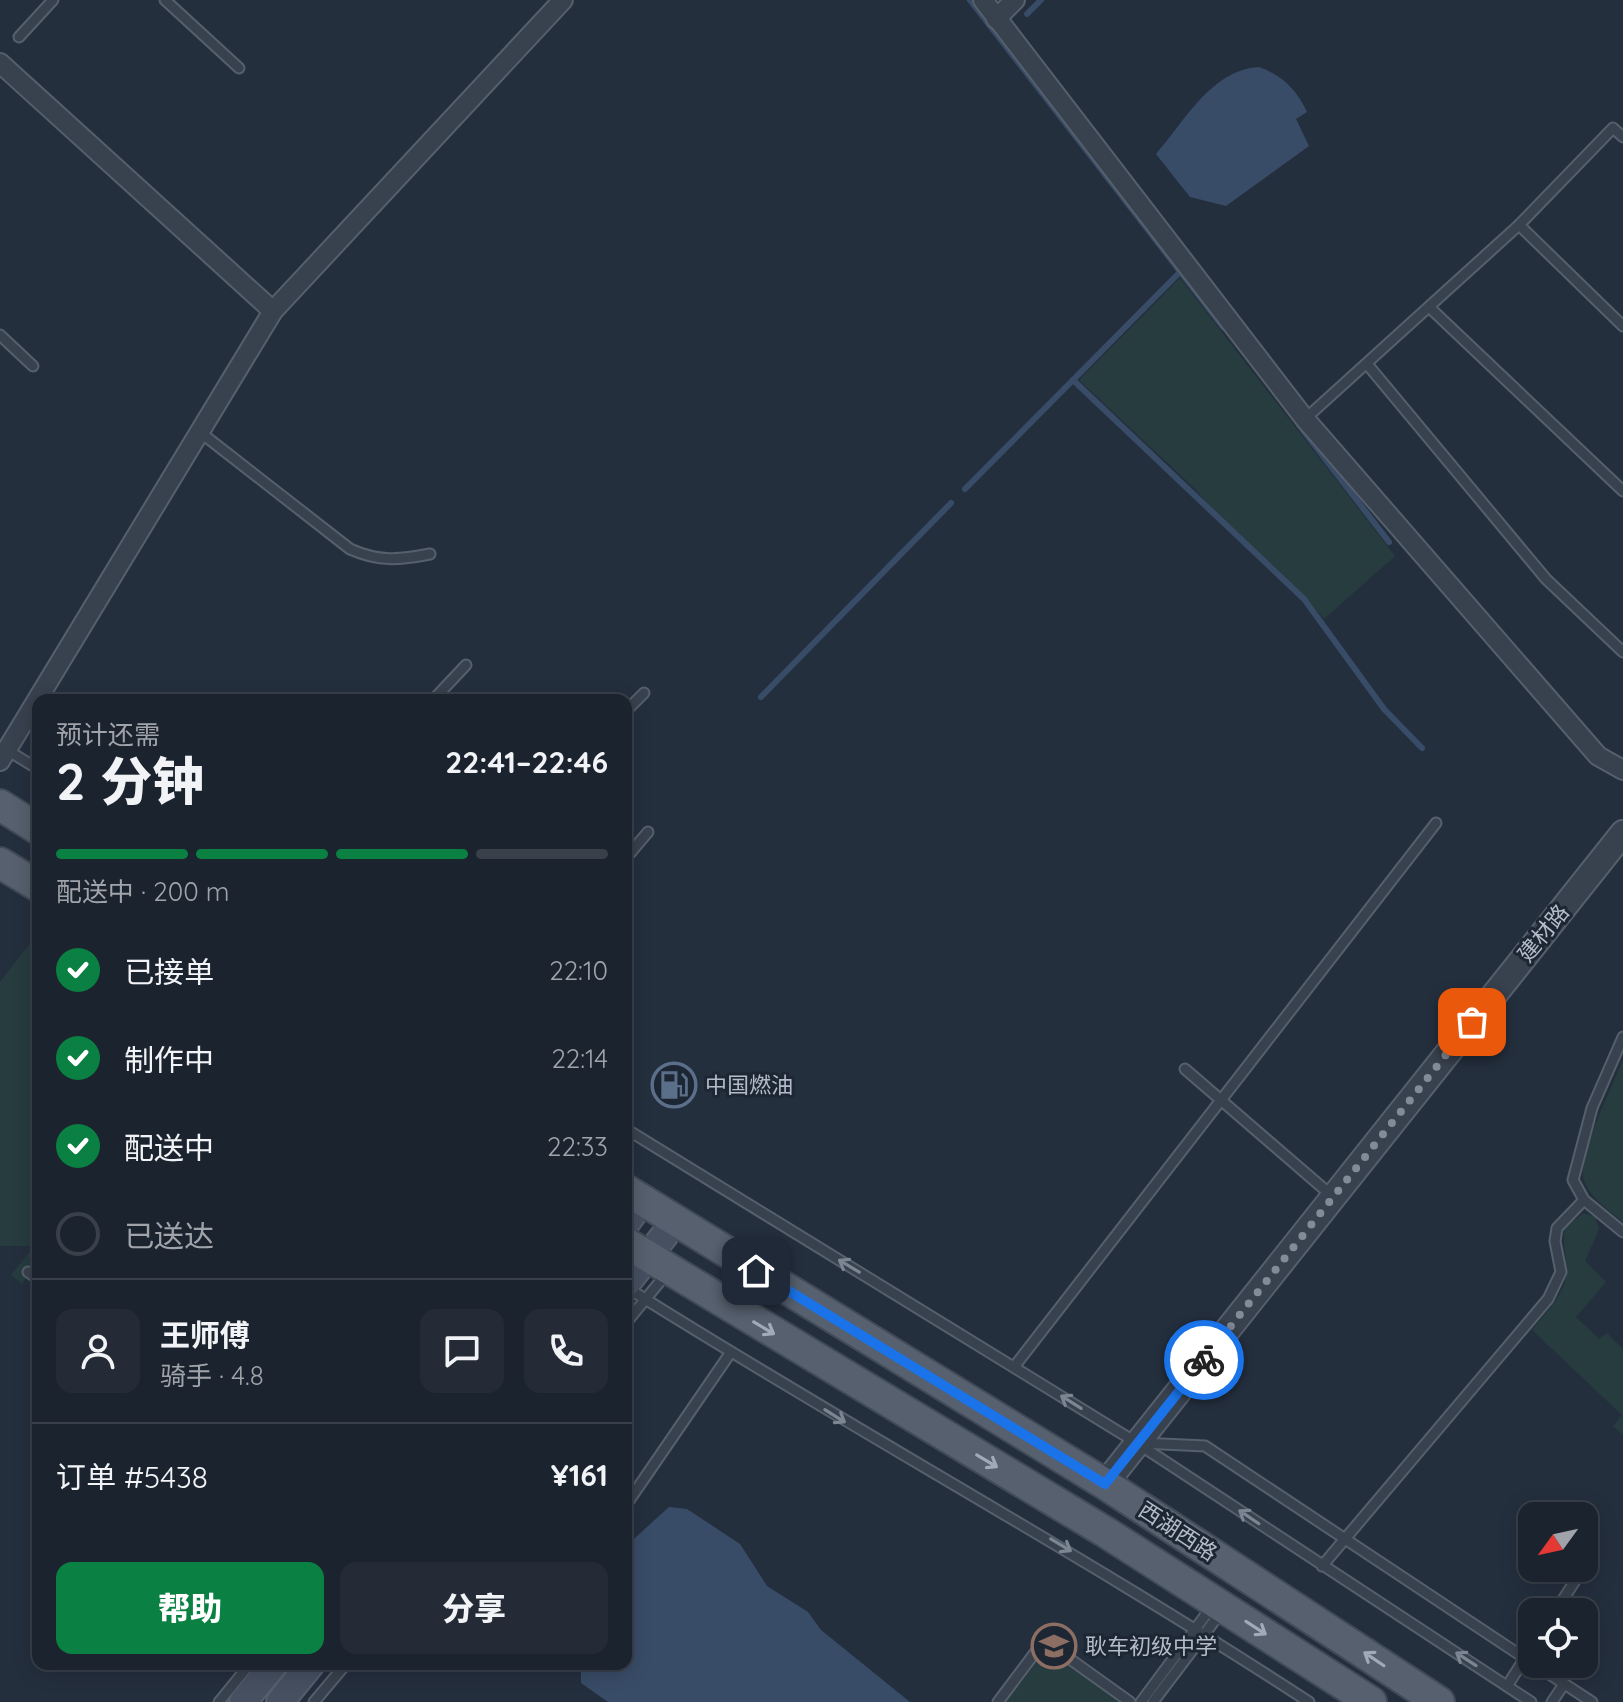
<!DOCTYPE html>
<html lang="zh">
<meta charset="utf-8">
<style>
body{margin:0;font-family:Quicksand,"Noto Sans SC",sans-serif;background:#242b36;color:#f1f3f6;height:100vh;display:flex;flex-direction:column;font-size:30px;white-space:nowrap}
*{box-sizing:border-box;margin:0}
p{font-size:26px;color:#a0a4aa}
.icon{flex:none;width:44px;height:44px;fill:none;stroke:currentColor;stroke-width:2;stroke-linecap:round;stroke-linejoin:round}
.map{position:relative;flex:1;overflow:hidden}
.details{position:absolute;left:32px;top:694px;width:600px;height:976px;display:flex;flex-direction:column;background:#1b232e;border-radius:16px;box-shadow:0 4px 20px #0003,0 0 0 2px #39404a}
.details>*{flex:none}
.needle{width:52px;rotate:237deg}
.fabs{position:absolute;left:1518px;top:1502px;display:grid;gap:16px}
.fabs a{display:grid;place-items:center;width:80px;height:80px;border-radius:16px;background:#1b232e;box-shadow:0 4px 20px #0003,0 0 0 2px #39404a;font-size:40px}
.pin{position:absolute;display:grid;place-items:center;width:68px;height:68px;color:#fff;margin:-34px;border-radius:16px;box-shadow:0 4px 12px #0006}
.courier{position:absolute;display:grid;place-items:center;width:80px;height:80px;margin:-40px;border:6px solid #1a73e8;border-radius:50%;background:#fff;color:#222;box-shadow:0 2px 10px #0007}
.head em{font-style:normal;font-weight:800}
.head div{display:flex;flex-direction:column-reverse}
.head{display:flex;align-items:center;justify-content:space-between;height:136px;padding:0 24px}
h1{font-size:52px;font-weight:800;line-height:60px}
.bar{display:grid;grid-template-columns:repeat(4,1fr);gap:12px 8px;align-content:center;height:96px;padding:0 24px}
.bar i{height:10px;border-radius:6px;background:#39404a}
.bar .on{background:#0b8043}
.bar p{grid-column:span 4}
.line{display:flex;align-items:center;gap:20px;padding:0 24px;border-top:2px solid #39404a}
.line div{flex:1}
.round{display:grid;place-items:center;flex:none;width:84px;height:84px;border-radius:16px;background:#242b36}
ol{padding:0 24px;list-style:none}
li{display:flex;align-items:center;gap:24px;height:88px}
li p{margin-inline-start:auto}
li .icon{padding:8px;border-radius:50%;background:#0b8043;color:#fff;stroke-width:4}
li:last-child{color:#a0a4aa}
li i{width:44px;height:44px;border:4px solid #39404a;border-radius:50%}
.action{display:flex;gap:16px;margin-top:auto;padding:16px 24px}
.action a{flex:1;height:92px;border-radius:16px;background:#0b8043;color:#fff;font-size:32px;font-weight:800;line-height:92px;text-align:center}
.action a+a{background:#242b36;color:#f1f3f6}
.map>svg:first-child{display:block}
.green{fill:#263c3f}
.water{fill:#394c67}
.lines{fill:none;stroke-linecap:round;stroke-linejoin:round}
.stream{stroke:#394c67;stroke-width:6}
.service-casing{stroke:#565f6c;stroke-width:13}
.minor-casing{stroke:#565f6c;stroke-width:22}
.tertiary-casing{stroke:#565f6c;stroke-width:28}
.secondary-casing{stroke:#565f6c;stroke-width:30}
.primary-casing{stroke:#414a57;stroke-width:34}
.service{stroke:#38414e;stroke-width:9}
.minor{stroke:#38414e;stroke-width:18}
.tertiary{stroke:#38414e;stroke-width:24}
.secondary{stroke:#465061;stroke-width:26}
.primary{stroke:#56606e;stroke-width:30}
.oneway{stroke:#7c8592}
.oneway2{stroke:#a1aab7}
.done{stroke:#828b98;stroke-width:8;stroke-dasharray:0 14.4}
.route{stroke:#1a73e8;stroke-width:10}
.labels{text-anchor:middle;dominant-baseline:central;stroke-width:6;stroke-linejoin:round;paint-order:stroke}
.street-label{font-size:22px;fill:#b4bcc9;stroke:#1d2633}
.poi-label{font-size:22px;fill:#b4bcc9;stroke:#1d2633;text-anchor:start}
</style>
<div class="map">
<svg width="1623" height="1702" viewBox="0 0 1623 1702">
<rect width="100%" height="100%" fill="#242f3e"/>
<!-- green -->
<g class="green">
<polygon points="1180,278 1395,556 1324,619 1306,598 1248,547 1191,485 1079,380"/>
<polygon points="38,933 38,1263 22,1284 11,1275 34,1246 0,1246 0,982"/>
<path d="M1623,1060V1222C1609,1210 1590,1198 1584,1180C1577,1156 1613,1085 1623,1060Z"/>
<path d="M1584,1213L1595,1217L1599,1229L1585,1261L1606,1282L1576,1317L1599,1339L1607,1333L1623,1349V1435L1613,1426L1622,1415L1532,1330C1544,1315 1560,1299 1565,1281C1569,1265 1562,1245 1564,1228Z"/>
<polygon points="1047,1649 1118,1702 1006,1702"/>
</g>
<!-- water -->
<g class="water">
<path d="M1259,67C1283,76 1296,89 1307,112L1296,119L1309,146L1226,206L1190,197L1156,154C1185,121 1211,70 1259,67Z"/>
<polygon points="669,1507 687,1509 740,1544 767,1586 808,1612 821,1630 910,1702 608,1702 581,1683 581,1672 586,1664 626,1664 626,1546"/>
</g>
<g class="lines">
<!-- stream -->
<g class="stream">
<polyline points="970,0 1223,327"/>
<polyline points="1027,14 1041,0"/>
<polyline points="1073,380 1304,599 1384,709 1422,748"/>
<polyline points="1299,425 1389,542"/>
<polyline points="965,489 1180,272"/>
<polyline points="761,697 951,503"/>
</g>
<!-- service casing -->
<g class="service-casing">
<g id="service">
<polyline points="165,0 239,68"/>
<polyline points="19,37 53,0"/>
<polyline points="1519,225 1623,326"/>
<polyline points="1429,307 1623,491"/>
<polyline points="0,335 33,366"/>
<polyline points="1367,364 1546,579 1623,652"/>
<polyline points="1305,419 1519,225 1613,128 1623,137"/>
<path d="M200,432L350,549C379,562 399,560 430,554"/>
<polyline points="433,700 466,665"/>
<polyline points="626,711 644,693"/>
<polyline points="7,750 38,769"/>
<polyline points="626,858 648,832"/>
<polyline points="1623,1037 1592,1108 1573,1180 1584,1200 1623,1232"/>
<polyline points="1185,1069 1331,1195"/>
<polyline points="626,1129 1137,1443 1531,1702"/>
<polyline points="28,1272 38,1279"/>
<path d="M626,1287C851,1429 1086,1556 1309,1702"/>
<polyline points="626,1323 667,1273"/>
<polyline points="1014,1367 1436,823"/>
<polyline points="1141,1443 1205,1446 1532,1663"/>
<polyline points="626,1505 731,1352"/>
<polyline points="1322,1566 1548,1299 1561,1272 1555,1241 1557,1228 1584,1200"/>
<polyline points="1555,1612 1582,1570"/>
<polyline points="1534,1664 1592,1702"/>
<polyline points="1507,1686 1532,1647"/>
<polyline points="219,1702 250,1664"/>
<polyline points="314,1702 346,1664"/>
<polyline points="998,1702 1037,1650 1049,1644 1130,1702"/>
<polyline points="1141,1702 1213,1605"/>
<polyline points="1153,1702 1221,1612"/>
<polyline points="1552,1702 1564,1684"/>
</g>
</g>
<!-- minor casing -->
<g class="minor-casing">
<g id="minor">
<polyline points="983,0 1305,419 1598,756 1623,770"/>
<polyline points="996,19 1015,0"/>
<polyline points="0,63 273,311"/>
<polyline points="0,761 273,311 563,0"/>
</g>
</g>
<!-- tertiary casing -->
<g class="tertiary-casing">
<polyline id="tertiary" points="1105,1484 1623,833"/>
</g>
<!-- secondary casing -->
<g class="secondary-casing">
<g id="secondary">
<polyline points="626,1223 643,1200"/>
<polyline points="626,1284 675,1222"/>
<polyline points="243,1702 274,1664"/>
<polyline points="280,1702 311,1664"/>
</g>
</g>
<!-- primary casing -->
<g class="primary-casing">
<g id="primary">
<polyline points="0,805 38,829"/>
<polyline points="0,863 38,886"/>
<polyline points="626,1190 1105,1484 1439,1702"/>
<polyline points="626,1243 1107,1533 1371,1702"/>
</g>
</g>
<!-- service -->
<use href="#service" class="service"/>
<!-- minor -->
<use href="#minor" class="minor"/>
<!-- tertiary -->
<use href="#tertiary" class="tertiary"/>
<!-- secondary -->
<use href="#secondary" class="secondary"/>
<!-- primary -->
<use href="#primary" class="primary"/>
</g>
<!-- one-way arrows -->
<defs><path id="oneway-shaft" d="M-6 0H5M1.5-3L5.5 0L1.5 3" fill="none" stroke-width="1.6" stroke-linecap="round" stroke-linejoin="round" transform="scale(2)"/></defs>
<g class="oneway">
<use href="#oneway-shaft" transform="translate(849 1266) rotate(-149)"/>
<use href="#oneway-shaft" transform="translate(1071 1402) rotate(-148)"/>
<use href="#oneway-shaft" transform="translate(835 1416) rotate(32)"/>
<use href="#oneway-shaft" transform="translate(1249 1517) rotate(-146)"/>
<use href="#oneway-shaft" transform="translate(1061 1545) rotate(31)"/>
<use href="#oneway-shaft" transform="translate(1466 1659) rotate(-147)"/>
</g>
<g class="oneway2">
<use href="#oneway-shaft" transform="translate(764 1328) rotate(31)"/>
<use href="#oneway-shaft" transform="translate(987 1461) rotate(31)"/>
<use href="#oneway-shaft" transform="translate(1256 1628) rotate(33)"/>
<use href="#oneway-shaft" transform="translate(1374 1659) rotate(-146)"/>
</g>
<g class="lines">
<!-- done -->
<polyline class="done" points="1204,1360 1472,1022"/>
<!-- route -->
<polyline class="route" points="756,1271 1105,1484 1204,1360"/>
</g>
<!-- icons -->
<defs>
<g id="fuel-ring" transform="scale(2.3)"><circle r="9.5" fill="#1d2633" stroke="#5c6f8a" stroke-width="1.5"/><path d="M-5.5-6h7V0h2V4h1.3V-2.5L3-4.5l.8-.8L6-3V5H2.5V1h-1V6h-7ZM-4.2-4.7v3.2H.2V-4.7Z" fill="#5c6f8a"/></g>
<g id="school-ring" transform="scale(2.3)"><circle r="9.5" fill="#1d2633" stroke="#8d6e63" stroke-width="1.5"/><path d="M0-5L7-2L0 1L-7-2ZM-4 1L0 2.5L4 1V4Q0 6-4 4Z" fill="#8d6e63"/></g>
</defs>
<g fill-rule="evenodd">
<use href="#fuel-ring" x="674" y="1085"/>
<use href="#school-ring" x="1054" y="1646"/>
</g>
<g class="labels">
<!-- street labels -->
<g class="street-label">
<text transform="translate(1543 933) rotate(-51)">建材路</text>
<text transform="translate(1178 1531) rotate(33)">西湖西路</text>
</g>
<!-- poi labels -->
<g class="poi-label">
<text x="705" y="1085">中国燃油</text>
<text x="1085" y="1646">耿车初级中学</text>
</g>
</g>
</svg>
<div class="fabs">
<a><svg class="needle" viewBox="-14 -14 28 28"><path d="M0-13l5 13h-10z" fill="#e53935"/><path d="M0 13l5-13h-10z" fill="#a0a4aa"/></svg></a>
<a><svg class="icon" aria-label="locate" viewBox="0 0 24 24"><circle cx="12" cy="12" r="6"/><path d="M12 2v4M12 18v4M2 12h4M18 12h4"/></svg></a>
</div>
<div class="pin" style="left:1472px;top:1022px;background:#ea580c"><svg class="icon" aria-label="bag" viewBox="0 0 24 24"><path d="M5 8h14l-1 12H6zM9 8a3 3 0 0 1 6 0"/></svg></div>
<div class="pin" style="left:756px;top:1271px;background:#1f2937"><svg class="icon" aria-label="home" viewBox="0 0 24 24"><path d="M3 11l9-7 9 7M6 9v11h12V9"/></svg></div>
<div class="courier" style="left:1204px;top:1360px"><svg class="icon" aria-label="bike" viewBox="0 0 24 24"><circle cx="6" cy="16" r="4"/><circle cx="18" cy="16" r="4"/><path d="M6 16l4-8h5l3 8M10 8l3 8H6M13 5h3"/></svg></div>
<section class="details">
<div class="head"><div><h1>2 分钟</h1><p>预计还需</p></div><em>22:41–22:46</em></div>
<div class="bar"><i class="on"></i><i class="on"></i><i class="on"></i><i></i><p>配送中 · 200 m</p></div>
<ol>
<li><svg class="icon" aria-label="check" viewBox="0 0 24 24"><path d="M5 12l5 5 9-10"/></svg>已接单<p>22:10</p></li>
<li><svg class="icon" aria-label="check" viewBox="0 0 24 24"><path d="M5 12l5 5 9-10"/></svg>制作中<p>22:14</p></li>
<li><svg class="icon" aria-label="check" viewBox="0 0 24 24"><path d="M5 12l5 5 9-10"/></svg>配送中<p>22:33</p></li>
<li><i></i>已送达</li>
</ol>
<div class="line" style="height:144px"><a class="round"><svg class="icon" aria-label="person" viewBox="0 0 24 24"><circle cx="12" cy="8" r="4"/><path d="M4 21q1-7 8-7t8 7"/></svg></a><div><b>王师傅</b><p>骑手 · 4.8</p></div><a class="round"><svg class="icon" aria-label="chat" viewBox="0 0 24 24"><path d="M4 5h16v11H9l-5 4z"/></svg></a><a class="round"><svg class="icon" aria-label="phone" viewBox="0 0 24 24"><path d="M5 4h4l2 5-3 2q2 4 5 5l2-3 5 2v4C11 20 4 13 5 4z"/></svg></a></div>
<div class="line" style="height:104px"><div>订单 #5438</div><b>¥161</b></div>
<div class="action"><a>帮助</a><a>分享</a></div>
</section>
</div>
